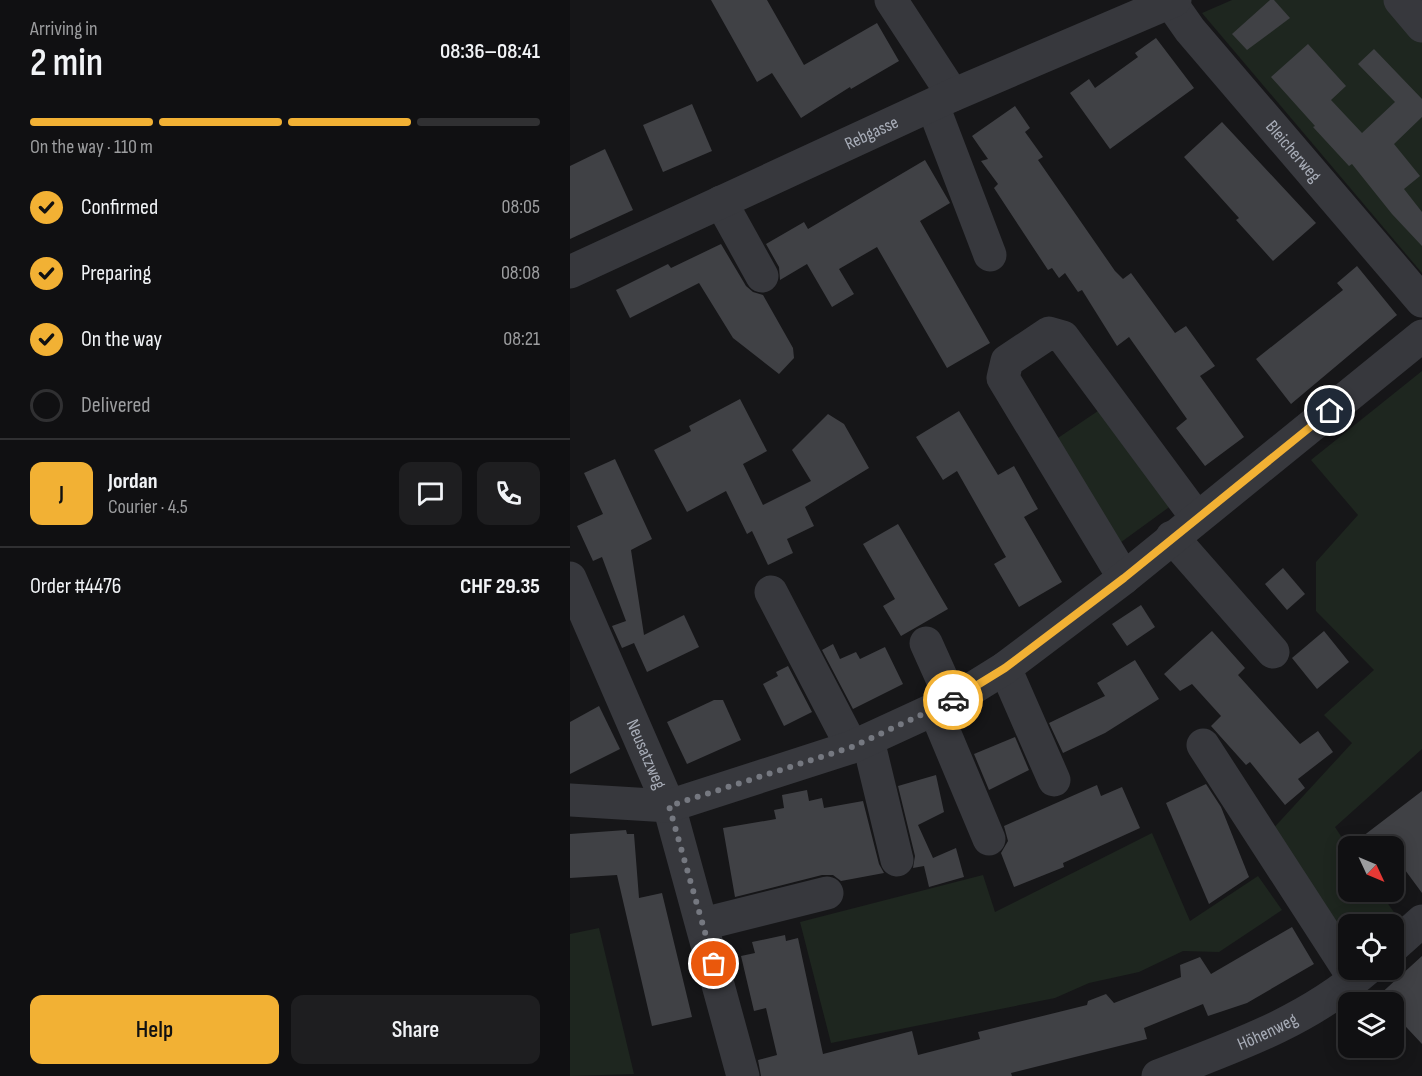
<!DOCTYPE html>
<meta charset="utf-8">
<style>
body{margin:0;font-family:"Sofia Sans Condensed",sans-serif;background:#1e1e20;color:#f1f3f6;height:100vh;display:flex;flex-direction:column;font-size:22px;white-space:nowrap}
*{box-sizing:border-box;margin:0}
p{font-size:20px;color:#9c9d9f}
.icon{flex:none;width:33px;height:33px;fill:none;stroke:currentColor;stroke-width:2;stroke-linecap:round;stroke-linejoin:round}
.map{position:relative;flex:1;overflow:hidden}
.sheet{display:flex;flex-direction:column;background:#101012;width:570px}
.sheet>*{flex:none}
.needle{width:39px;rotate:134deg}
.controls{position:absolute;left:768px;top:836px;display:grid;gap:12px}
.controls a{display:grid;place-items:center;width:66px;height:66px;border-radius:12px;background:#101012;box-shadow:0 3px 15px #0003,0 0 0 2px #303032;font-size:30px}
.pin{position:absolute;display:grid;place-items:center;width:51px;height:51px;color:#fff;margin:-26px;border:3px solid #fff;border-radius:50%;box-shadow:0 2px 6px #0007}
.courier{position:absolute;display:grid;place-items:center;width:60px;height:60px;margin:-30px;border:4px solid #f2b134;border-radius:50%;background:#fff;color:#222;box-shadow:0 2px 8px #0007}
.headline em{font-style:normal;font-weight:600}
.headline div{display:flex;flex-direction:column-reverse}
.headline{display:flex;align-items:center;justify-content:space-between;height:102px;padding:0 30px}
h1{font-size:39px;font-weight:600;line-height:45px}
.bar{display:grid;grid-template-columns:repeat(4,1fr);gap:9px 6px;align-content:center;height:72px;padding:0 30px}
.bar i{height:8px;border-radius:4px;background:#303032}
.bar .on{background:#f2b134}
.bar p{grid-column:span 4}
.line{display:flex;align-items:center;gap:15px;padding:0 30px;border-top:2px solid #303032}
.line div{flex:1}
.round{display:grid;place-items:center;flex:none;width:63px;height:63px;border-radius:12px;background:#1e1e20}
ol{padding:0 30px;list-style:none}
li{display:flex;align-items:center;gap:18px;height:66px}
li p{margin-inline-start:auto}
li .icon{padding:6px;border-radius:50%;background:#f2b134;color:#111;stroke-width:4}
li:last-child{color:#9c9d9f}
li i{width:33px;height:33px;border:3px solid #303032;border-radius:50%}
.cta{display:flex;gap:12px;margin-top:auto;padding:12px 30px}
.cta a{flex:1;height:69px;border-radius:12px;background:#f2b134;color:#111;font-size:24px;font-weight:600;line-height:69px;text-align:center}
.cta a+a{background:#1e1e20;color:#f1f3f6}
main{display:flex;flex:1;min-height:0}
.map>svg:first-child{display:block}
.green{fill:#1e261f}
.building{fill:#404145}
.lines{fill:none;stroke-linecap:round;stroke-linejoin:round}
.minor{stroke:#37383d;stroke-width:33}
.done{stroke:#757880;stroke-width:6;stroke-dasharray:0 10.8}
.route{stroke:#f2b134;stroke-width:8}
.labels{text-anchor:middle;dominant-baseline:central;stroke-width:4.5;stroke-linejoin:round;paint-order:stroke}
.street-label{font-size:18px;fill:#a8adb8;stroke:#111113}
</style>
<main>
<section class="sheet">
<div class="headline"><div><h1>2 min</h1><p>Arriving in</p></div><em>08:36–08:41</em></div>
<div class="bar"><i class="on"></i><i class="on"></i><i class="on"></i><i></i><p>On the way · 110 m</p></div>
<ol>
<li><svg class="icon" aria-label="check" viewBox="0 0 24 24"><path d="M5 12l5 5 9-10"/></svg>Confirmed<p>08:05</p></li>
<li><svg class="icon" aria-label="check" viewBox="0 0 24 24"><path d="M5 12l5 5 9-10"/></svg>Preparing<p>08:08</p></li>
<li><svg class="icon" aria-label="check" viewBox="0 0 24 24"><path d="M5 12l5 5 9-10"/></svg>On the way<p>08:21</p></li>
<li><i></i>Delivered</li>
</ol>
<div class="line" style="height:108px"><b class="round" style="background:#f2b134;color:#111">J</b><div><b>Jordan</b><p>Courier · 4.5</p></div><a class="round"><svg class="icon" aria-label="chat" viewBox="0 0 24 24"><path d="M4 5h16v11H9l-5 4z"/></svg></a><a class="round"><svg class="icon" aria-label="phone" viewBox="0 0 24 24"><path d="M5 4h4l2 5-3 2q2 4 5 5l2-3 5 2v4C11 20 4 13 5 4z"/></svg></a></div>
<div class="line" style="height:78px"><div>Order #4476</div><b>CHF 29.35</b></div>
<div class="cta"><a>Help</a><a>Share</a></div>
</section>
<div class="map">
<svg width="852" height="1076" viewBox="0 0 852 1076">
<rect width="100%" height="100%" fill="#161618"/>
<!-- green -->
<g class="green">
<polygon points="662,0 852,0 852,273 632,13"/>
<polygon points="852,371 852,749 765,827 778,847 778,891 809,891 828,918 820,924 778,924 778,938 700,832 782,743 754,715 804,670 746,611 746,562 788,515 741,460"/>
<polygon points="531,409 602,505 543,548 482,442"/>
<polygon points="582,833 620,921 688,876 712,910 649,952 613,951 569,972 519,983 485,998 261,1043 230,922 413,875 425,912"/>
<polygon points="29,928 64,1074 0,1076 0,934"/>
</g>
<!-- building -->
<g class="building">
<polygon points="141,0 197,0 234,65 307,23 329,61 281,89 280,87 231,118 202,73 187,82"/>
<polygon points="700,0 704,0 720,18 677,50 662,34"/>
<polygon points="586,38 624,88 540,149 500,93 519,79 525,88 568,57 565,53"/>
<polygon points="738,44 776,86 761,100 792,133 825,102 788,64 804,49 852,99 852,117 824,144 850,176 834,189 852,212 852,246 822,214 782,164 779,166 743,127 745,126 701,77"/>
<polygon points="122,104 142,151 93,172 73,125"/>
<polygon points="445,106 460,128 455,132 473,157 468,160 545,271 553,279 561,273 605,333 616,326 645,366 630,376 674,437 635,466 606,428 617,419 559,337 547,346 512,290 508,292 495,273 489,278 482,268 478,270 424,188 428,184 411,161 418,159 402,136"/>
<polygon points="652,122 746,223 703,261 666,220 669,218 614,157"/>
<polygon points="35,149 63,210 0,239 0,166"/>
<polygon points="355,160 380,203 350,221 420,343 377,368 307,247 269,269 284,294 262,307 237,264 210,280 209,267 196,244 234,222 238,229"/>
<polygon points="151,244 176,286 183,292 193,295 223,348 224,358 209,374 163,338 129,283 60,318 46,290 98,264 101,268"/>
<polygon points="787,266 827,315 721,404 686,359 773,290 767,283"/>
<polygon points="170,399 197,451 173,464 193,505 241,481 222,450 258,414 274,424 299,468 235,507 244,526 217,539 223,553 198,565 182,531 177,534 156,491 117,512 84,450 121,431 119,426"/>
<polygon points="389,411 428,475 444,466 468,509 454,517 492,582 449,607 424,564 436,557 387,471 373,480 346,437"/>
<polygon points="45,459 82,539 61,550 74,635 114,615 129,647 77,672 64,643 52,648 42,626 56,621 32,557 23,561 7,526 33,514 14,473"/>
<polygon points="328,524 378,609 331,636 313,606 325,599 293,544"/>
<polygon points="713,568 735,594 717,610 695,584"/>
<polygon points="571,605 585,627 557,646 542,624"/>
<polygon points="642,631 675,668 668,675 730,744 748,731 763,752 728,779 735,788 715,805 680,762 676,765 641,726 651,716 622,684 610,691 594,674"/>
<polygon points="754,631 779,662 747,689 722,658"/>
<polygon points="263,644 270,659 286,652 290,659 315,647 333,684 283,709 252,650"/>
<polygon points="565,660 589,699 535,733 493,753 479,723 535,696 527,683"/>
<polygon points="218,666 242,712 214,726 193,684 208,676 206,672"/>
<polygon points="144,700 153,700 171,740 117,764 97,722"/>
<polygon points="29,706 50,749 0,774 0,722"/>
<polygon points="445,737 459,770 419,790 404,754"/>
<polygon points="366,775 374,812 348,825 363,858 386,848 394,877 359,887 354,866 343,868 345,856 328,786"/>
<polygon points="636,784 651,807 679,877 639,904 596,803"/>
<polygon points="527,785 531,796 552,787 570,828 493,863 494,867 444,887 431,853 438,841 434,826"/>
<polygon points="237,790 239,801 252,798 254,808 293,801 309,864 314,873 271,881 263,875 252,875 165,897 153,828 206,819 204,810 214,808 212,795"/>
<polygon points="852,791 852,893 824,855 824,846 780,846"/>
<polygon points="56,830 57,834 64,834 69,898 92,893 122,1017 82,1026 47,875 0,878 0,834"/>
<polygon points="722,927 744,964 677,1003 638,1016 633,1004 574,1028 577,1039 441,1073 442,1076 191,1076 188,1060 207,1055 196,1008 184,1011 171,956 185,953 182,942 215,935 216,941 228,938 253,1054 342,1031 348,1055 410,1039 408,1032 517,1005 518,1001 536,994 544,1003 611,977 610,965 630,957 641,974"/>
<polygon points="852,956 852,1044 824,1014 824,1002 812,1002 807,997"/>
</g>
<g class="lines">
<!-- minor -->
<g class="minor">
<polyline points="321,0 383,95"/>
<path id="s1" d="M599,0L620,30L852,301"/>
<polyline points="830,0 852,26"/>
<polyline points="363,106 420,255"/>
<polyline points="151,202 192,276"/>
<path id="s2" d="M0,272L383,95L605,0"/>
<polyline points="602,537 703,652"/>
<path id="s3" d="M0,578L99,806L173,1076"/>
<polyline points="554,578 433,378 437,361 479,333 493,337 627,518"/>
<polyline points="201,592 282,747"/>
<polyline points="356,643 382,701"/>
<polyline points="435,668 484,780"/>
<polyline points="365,710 419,839"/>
<polyline points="298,740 327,860"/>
<polyline points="633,745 778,969"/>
<polyline points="0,800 99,806 282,747 382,701 435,668 554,578 852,336"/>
<polyline points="133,924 257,893"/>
<polyline points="824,946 852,921"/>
<path id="s4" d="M588,1076C663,1047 735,1023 797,969"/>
</g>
</g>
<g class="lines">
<!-- done -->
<polyline class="done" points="144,964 99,806 282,747 383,700"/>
<!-- route -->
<polyline class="route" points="383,700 435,668 554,578 760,411"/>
</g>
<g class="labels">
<!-- street labels -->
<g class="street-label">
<text stroke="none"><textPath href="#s2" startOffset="332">Rebgasse</textPath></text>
<text stroke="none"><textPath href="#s1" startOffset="196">Bleicherweg</textPath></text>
<text stroke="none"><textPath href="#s3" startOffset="192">Neusatzweg</textPath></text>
<text stroke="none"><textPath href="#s4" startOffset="118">Höhenweg</textPath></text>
</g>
</g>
</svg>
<div class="controls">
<a><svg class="needle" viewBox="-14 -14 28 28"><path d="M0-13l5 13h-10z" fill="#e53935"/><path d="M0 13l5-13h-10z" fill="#9c9d9f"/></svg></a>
<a><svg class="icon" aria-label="locate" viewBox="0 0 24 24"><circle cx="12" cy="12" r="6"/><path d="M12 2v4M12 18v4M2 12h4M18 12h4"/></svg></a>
<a><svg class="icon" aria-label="layers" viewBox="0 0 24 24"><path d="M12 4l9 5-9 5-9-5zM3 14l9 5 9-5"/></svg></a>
</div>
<div class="pin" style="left:144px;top:964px;background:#ea580c"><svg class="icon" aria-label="bag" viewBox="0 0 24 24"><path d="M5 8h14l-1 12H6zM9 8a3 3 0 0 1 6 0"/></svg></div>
<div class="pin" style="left:760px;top:411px;background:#1f2937"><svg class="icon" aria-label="home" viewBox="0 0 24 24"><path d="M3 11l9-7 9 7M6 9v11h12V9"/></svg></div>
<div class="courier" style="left:383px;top:700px"><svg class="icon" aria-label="car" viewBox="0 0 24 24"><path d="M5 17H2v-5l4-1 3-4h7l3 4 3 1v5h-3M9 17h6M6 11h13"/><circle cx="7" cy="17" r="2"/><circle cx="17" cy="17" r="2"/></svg></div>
</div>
</main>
